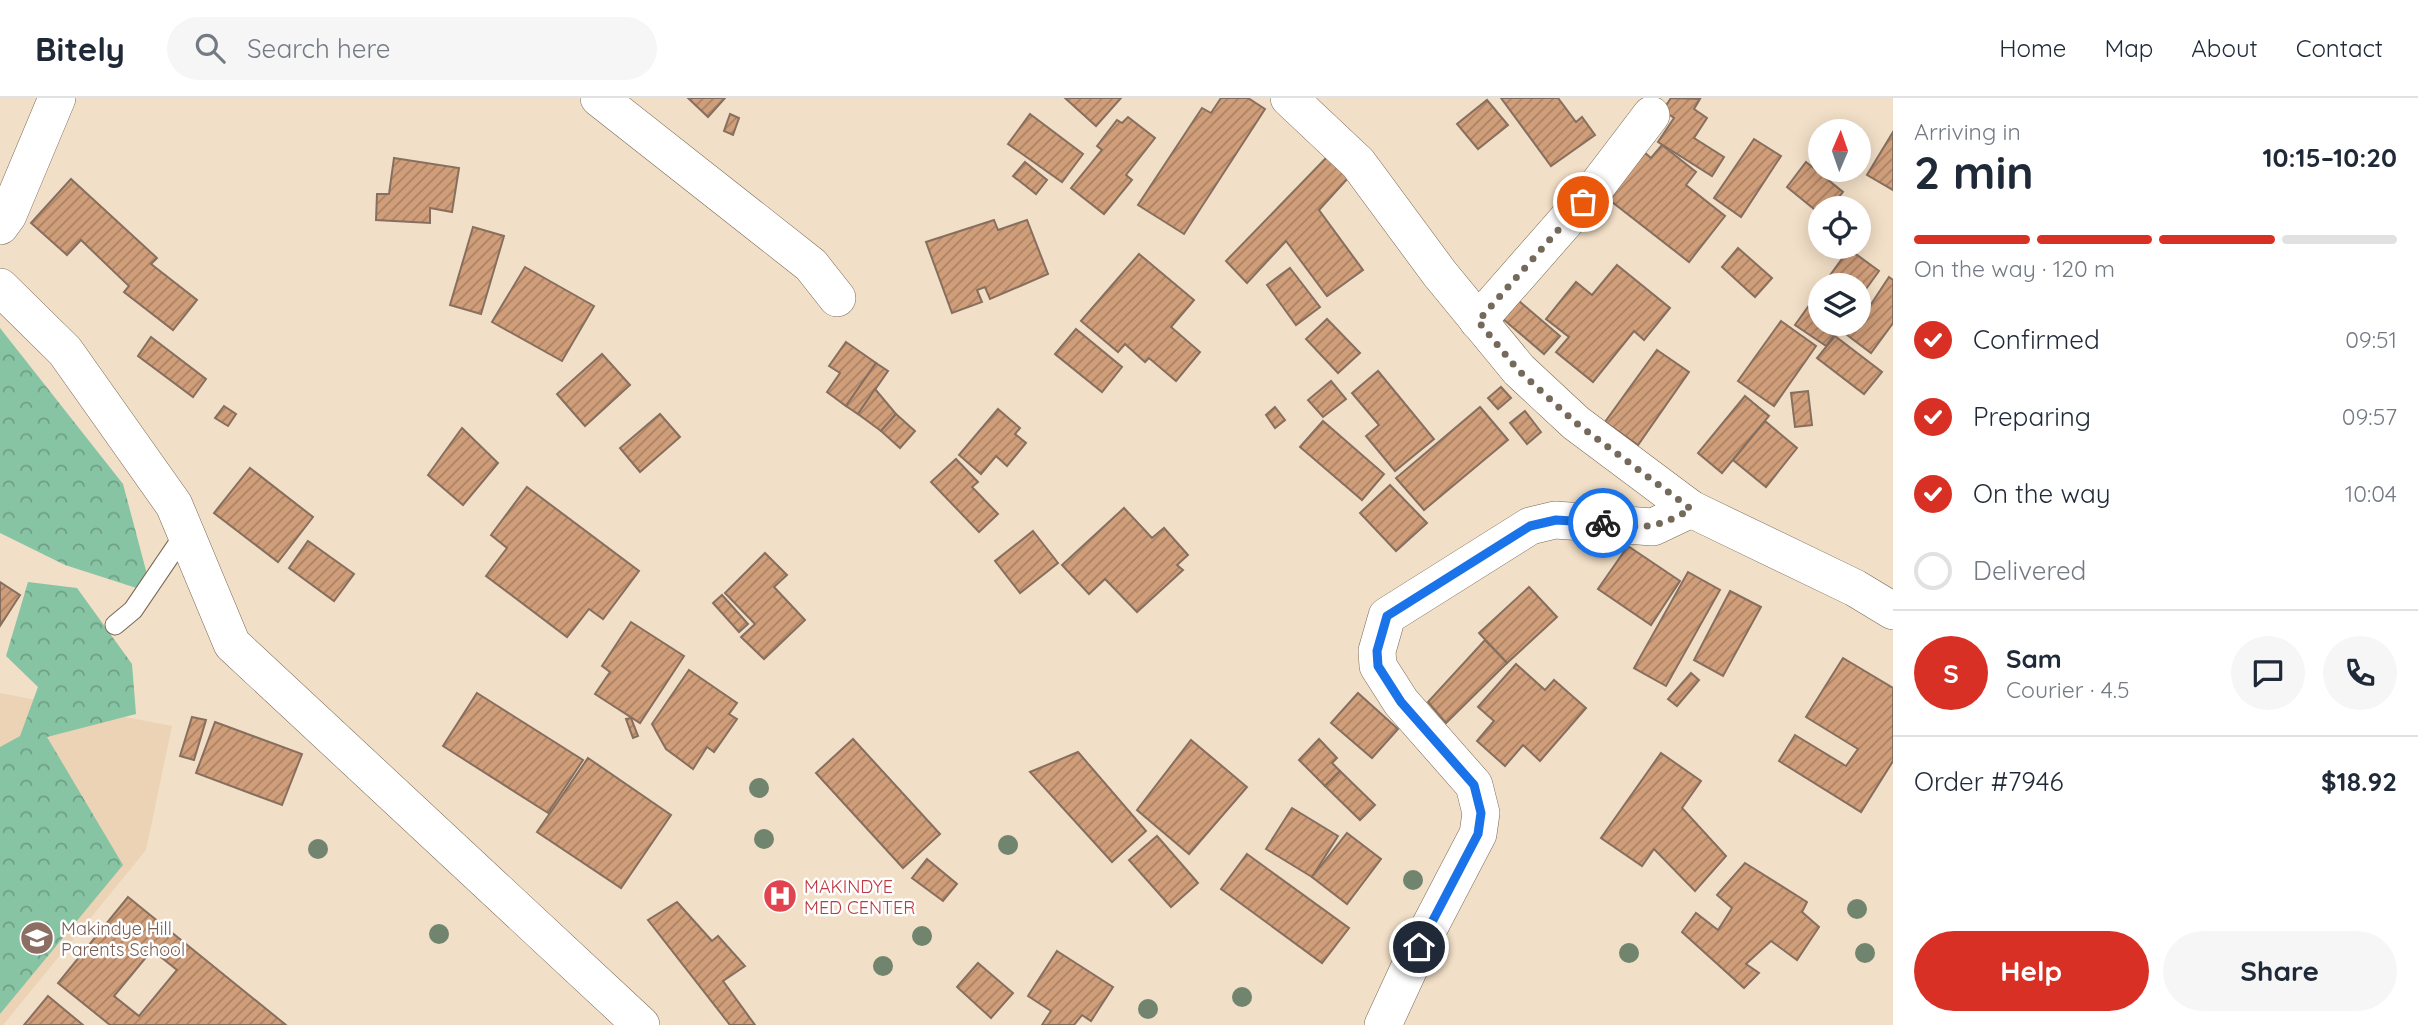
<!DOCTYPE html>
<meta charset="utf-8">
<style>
body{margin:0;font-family:Quicksand,sans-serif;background:#f6f6f7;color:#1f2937;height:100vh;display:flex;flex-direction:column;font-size:26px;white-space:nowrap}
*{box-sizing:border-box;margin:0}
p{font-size:23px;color:#747a83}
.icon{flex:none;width:38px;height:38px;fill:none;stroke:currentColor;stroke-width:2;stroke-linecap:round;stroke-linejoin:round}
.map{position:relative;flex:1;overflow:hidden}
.sheet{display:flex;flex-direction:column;background:#fff;width:525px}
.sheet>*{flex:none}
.needle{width:46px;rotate:2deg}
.buttons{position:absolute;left:1808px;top:21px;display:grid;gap:14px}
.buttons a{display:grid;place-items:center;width:63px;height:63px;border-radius:50%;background:#fff;box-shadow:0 4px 18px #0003;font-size:35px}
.pin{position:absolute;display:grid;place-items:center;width:60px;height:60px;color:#fff;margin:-30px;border:4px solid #fff;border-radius:50%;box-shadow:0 2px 7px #0007}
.courier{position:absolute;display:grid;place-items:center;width:70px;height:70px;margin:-35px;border:5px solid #1a73e8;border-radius:50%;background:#fff;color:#222;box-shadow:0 2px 9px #0007}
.headline em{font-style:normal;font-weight:700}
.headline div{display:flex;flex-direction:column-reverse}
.headline{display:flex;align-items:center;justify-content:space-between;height:119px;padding:0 21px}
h1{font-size:46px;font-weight:700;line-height:52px}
.bar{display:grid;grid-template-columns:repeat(4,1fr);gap:10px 7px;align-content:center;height:84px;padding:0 21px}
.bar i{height:9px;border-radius:5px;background:#e0e1e3}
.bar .active{background:#d93025}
.bar p{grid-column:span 4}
.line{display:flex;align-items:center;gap:18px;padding:0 21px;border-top:2px solid #e0e1e3}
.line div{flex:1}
.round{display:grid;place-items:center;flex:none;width:74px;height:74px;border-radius:37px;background:#f6f6f7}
ol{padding:0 21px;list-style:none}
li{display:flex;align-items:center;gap:21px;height:77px}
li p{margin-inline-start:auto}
li .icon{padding:7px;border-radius:50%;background:#d93025;color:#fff;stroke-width:4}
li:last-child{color:#747a83}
li i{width:38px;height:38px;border:4px solid #e0e1e3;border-radius:50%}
.action{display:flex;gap:14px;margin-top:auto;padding:14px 21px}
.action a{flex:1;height:80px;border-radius:42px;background:#d93025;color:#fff;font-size:28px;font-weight:700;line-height:80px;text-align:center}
.action a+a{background:#f6f6f7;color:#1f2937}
header{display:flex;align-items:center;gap:42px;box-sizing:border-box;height:98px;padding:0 35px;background:#fff;border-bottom:2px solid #e0e1e3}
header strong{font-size:33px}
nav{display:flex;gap:38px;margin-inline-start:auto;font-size:24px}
.search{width:490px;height:63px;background:#f6f6f7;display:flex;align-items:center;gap:18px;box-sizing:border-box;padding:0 24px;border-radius:38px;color:#747a83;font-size:26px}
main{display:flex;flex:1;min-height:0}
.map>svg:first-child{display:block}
.built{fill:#ecd3b6}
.forest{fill:url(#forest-crowns)}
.building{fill:url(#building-hatch);stroke:#876f5f;stroke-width:2;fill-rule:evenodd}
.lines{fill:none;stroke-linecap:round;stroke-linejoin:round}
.lane-casing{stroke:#796954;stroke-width:21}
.street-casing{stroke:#796954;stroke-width:38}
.lane{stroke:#fff;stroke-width:19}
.street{stroke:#fff;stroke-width:37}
.tree{fill:#70846e}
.done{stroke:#75695b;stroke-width:7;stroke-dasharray:0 12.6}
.route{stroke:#1a73e8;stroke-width:9}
.labels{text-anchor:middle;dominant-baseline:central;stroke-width:5;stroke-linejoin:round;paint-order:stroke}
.health-label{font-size:18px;fill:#be3a42;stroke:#fff;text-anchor:start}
.education-label{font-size:18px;fill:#785e54;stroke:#fff;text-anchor:start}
</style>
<header>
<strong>Bitely</strong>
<div class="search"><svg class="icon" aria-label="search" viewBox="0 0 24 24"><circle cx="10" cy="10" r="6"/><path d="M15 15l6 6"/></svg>Search here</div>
<nav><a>Home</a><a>Map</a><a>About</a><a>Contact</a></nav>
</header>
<main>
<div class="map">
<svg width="1893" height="927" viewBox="0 0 1893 927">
<defs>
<pattern id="forest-crowns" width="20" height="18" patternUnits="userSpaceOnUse" patternTransform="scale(1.75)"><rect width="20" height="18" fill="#87c4a4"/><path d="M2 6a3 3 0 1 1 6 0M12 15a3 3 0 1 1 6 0" fill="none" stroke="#6f9f85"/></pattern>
<pattern id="building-hatch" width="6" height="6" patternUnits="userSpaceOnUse" patternTransform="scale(1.75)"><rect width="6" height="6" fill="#d19e7a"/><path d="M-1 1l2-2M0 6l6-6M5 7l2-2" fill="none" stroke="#aa8164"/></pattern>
</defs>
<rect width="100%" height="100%" fill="#f2dfc7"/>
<!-- built -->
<polygon class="built" points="0,595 172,628 146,752 3,927 0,927"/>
<!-- forest -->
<g class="forest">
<polygon points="0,230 123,386 152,495 65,467 0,435"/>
<polygon points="28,484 77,490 132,566 136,616 47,639 123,767 0,916 0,649 20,638 38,589 6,558"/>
</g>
<!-- building -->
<g class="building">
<polygon points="688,0 725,0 708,19"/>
<polygon points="1065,0 1121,0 1096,28"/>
<polygon points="1221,0 1248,0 1265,11 1184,136 1138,107 1202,10 1211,15"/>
<polygon points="1501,0 1558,0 1576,24 1582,19 1595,37 1551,68"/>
<polygon points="1671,0 1700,1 1694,11 1707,20 1694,40 1724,59 1712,78 1658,44 1674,20 1663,12"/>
<polygon points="1487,2 1508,27 1478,51 1457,26"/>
<polygon points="730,16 739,20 733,37 724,33"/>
<polygon points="1030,16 1083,56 1062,84 1008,46"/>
<polygon points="1128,19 1155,40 1126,77 1132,82 1104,116 1071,90 1102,52 1097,48 1117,22 1122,25"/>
<polygon points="1893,34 1893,92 1867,77"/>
<polygon points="1754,41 1781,58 1741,119 1714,100"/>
<polygon points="1662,47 1696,74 1686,87 1725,118 1689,164 1607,100 1644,54 1651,60"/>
<polygon points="1328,58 1349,79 1319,112 1363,172 1327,198 1286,143 1247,185 1226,163"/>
<polygon points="394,60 459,70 452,114 430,110 430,125 376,122 377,96 389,96"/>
<polygon points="1025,64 1047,82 1036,96 1013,78"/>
<polygon points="1806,64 1843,94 1830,110 1820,110 1820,116 1787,89"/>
<polygon points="71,81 157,160 151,166 197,202 173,232 124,194 129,188 81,142 67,157 31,125"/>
<polygon points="994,122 998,132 1027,122 1048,176 990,201 985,189 977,192 982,204 952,215 926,144"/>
<polygon points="473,129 504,138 481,216 450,207"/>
<polygon points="1738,150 1772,180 1755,199 1722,169"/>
<polygon points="1849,151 1879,173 1858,202 1858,187 1823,187"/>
<polygon points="1139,156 1194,202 1171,229 1200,254 1176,283 1149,260 1145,264 1125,246 1118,254 1081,223"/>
<polygon points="1617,167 1670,210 1644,242 1634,233 1593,284 1556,254 1569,239 1546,221 1576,184 1592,197"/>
<polygon points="525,169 594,208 562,263 492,224"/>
<polygon points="1290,170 1320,209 1296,227 1267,187"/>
<polygon points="1889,179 1893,182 1893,225 1871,255 1847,237 1858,226"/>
<polygon points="1820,192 1820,226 1842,226 1826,248 1795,227"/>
<polygon points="1519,203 1560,238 1544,256 1503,221"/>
<polygon points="1327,221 1360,255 1338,275 1306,241"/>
<polygon points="1781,223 1816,248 1774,308 1738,283"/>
<polygon points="1076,231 1122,269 1102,294 1055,256"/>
<polygon points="1835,238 1882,274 1864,296 1817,260"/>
<polygon points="151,239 206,281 193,299 138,258"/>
<polygon points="846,244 876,265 846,308 827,294 840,275 829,268"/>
<polygon points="1657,252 1689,274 1638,347 1605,324"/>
<polygon points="602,256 630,287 585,328 557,296"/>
<polygon points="876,265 888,273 858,316 846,308"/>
<polygon points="1378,273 1434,341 1395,373 1366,338 1379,327 1352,295"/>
<polygon points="1331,283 1346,301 1323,319 1308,302"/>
<polygon points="1501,289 1511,300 1498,311 1488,300"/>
<polygon points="875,291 896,316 881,333 858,316"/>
<polygon points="1808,293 1812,327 1795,329 1791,295"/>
<polygon points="1745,298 1769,318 1722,375 1698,355"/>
<polygon points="224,308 236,316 228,328 215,320"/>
<polygon points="1275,309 1285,322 1275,330 1266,317"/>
<polygon points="1480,309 1508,342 1424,412 1396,380"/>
<polygon points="998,311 1020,330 1015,336 1026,345 1007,368 996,358 981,376 959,357"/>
<polygon points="1525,313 1541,334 1527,346 1510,325"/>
<polygon points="660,316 680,339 640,374 620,350"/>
<polygon points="896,316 915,333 900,350 881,333"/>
<polygon points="1323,323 1384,376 1362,402 1300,349"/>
<polygon points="1765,323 1797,350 1766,389 1733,362"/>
<polygon points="462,330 498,365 463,407 428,377"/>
<polygon points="956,361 978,384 972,389 998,416 979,434 931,384"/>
<polygon points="250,370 313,419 278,464 214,415"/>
<polygon points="1390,387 1427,425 1396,453 1360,415"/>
<polygon points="527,389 639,473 603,521 589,511 567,539 486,478 507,450 491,437"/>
<polygon points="1124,410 1152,440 1164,430 1188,457 1177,467 1183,472 1137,514 1105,481 1089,496 1062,467"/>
<polygon points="1033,433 1058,465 1020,495 995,463"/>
<polygon points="308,443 354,476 334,503 289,470"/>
<polygon points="1628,448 1680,483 1651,527 1598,491"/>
<polygon points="765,455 787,477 774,489 805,522 764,561 741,539 755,526 725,495"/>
<polygon points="1688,474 1720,492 1666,588 1634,570"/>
<polygon points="0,484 20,497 0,528"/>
<polygon points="1529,489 1557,519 1507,565 1479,535"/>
<polygon points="1730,493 1761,509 1723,578 1694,562"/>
<polygon points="722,497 748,526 739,534 713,505"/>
<polygon points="631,524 684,558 640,625 595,596 610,574 602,568"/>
<polygon points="1485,542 1507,565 1446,625 1428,604"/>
<polygon points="1843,560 1893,590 1893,663 1861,714 1779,663 1795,637 1846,668 1858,651 1806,619"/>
<polygon points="1516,566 1545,592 1554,582 1586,610 1540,663 1523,647 1505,668 1477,643 1494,623 1478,609"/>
<polygon points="689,572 737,605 729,616 737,621 714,654 707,649 693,671 666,651 652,626"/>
<polygon points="1691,575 1699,582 1677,608 1668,601"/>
<polygon points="477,595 583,662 548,715 443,648"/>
<polygon points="1358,595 1398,631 1372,660 1331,625"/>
<polygon points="192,619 206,622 194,662 180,658"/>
<polygon points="631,620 638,638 633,640 626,621"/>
<polygon points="215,624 302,656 282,707 196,675"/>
<polygon points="853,641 940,736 903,770 816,675"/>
<polygon points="1319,641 1337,660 1332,665 1340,673 1325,688 1299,662"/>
<polygon points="1191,642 1247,689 1189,756 1137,712"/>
<polygon points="1078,654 1146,733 1112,764 1030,674"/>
<polygon points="1661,655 1701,683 1682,710 1726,758 1695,793 1654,751 1642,768 1601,740"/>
<polygon points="588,660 671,717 621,790 537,734"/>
<polygon points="1340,673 1375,707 1360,722 1325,688"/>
<polygon points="1292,710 1338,738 1312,779 1266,751"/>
<polygon points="1347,735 1381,761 1347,806 1312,779"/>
<polygon points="1157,738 1198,785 1171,809 1129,762"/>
<polygon points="1247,756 1349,830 1322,865 1221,791"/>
<polygon points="927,761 957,786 943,803 912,780"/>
<polygon points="1745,765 1807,804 1802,814 1819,829 1797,862 1771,843 1746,866 1759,875 1744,890 1682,834 1696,815 1718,832 1732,810 1717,797"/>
<path d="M128,799L286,927H110L58,885ZM152,852L177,872L139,918L114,898Z"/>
<polygon points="677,804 712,843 718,838 745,868 723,883 755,927 730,927 648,822"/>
<polygon points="1057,853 1113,889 1091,923 1082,917 1074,927 1042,927 1051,913 1028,898"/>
<polygon points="978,865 1013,895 991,920 957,889"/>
<polygon points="48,898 83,927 24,927"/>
</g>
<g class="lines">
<!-- lane casing -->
<g class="lane-casing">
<polyline id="lane" points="115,527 133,512 186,434"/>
</g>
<!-- street casing -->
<g class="street-casing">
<g id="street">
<polyline points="599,0 811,167 837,200"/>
<polyline points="1289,0 1358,65 1440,176 1519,272 1576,325 1691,411 1855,490 1893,513"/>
<polyline points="0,128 8,117 57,0"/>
<polyline points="0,189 65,253 174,407 232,546 641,927"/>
<polyline points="1478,223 1600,84 1651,17"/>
<polyline points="1383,927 1419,849 1478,736 1481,715 1474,687 1401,604 1378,568 1377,553 1387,518 1530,428 1555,422 1653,429 1691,411"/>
</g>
</g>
<!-- lane -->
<use href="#lane" class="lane"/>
<!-- street -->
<use href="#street" class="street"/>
</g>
<!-- trees -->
<g class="tree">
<circle cx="759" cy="690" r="10"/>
<circle cx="764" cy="741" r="10"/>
<circle cx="1008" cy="747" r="10"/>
<circle cx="318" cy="751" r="10"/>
<circle cx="1413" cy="782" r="10"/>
<circle cx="1857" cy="811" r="10"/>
<circle cx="439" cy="836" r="10"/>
<circle cx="922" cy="838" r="10"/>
<circle cx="1629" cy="855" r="10"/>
<circle cx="1865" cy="855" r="10"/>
<circle cx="883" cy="868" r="10"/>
<circle cx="1242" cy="899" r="10"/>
<circle cx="1148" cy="911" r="10"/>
</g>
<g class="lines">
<!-- done -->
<path class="done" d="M1583,104L1478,223L1518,272L1576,325L1691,411C1656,431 1642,431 1603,425"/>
<!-- route -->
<polyline class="route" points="1419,849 1478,736 1481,715 1474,687 1401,604 1378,568 1377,553 1387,518 1530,428 1556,422 1603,425"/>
</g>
<!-- icons -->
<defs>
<g id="hospital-disc" transform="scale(1.75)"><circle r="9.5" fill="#e0444e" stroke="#fff"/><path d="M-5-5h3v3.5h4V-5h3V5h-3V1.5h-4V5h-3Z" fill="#fff"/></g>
<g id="school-disc" transform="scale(1.75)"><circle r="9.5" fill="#8d6e63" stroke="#fff"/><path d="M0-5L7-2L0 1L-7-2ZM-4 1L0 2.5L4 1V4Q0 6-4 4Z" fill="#fff"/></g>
</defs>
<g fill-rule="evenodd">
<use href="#hospital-disc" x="780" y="798"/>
<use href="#school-disc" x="37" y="840"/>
</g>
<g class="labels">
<!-- health labels -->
<g class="health-label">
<text x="804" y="788">MAKINDYE<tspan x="804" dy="21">MED CENTER</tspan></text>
</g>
<!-- education labels -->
<g class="education-label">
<text x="61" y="830">Makindye Hill<tspan x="61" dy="21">Parents School</tspan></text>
</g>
</g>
</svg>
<div class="buttons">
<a><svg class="needle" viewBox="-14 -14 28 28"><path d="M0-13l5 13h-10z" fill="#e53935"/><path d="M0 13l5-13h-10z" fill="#747a83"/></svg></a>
<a><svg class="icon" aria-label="locate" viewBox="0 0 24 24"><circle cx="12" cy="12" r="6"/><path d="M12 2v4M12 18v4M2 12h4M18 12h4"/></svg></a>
<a><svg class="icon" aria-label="layers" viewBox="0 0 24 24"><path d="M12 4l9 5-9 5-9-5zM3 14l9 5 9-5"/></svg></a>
</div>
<div class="pin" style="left:1583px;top:104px;background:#ea580c"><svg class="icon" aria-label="bag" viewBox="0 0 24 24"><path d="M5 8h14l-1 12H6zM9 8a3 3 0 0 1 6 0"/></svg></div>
<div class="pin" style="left:1419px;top:849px;background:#1f2937"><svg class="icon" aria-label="home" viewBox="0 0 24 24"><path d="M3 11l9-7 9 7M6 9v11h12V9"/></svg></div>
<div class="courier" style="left:1603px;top:425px"><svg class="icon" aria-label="bike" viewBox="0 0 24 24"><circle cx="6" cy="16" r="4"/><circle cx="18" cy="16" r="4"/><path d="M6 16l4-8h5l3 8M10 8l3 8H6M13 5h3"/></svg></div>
</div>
<section class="sheet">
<div class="headline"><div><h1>2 min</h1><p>Arriving in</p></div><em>10:15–10:20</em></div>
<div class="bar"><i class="active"></i><i class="active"></i><i class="active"></i><i></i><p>On the way · 120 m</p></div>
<ol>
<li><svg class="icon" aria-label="check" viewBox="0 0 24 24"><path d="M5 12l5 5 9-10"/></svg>Confirmed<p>09:51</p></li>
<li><svg class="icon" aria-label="check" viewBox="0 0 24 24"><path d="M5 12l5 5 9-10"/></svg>Preparing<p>09:57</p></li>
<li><svg class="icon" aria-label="check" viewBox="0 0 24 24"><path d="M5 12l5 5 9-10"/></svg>On the way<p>10:04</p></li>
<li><i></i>Delivered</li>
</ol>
<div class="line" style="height:126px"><b class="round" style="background:#d93025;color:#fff">S</b><div><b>Sam</b><p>Courier · 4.5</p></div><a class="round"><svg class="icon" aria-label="chat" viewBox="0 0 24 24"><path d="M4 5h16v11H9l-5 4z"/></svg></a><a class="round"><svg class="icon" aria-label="phone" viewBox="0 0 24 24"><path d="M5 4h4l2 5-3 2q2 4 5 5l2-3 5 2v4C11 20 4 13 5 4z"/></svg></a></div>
<div class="line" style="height:91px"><div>Order #7946</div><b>$18.92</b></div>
<div class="action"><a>Help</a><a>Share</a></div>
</section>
</main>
